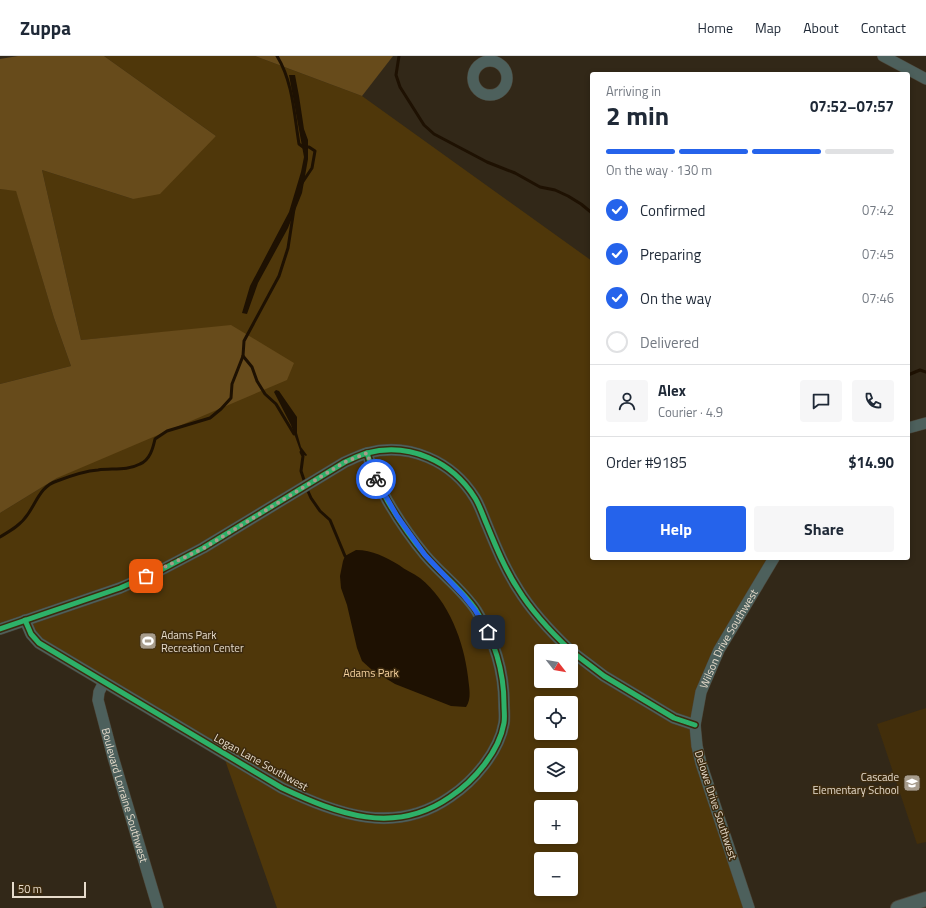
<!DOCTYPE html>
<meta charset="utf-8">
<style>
body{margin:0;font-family:"Titillium Web",sans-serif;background:#f6f6f7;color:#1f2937;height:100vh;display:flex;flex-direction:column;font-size:15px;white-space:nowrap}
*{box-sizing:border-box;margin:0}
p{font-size:13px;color:#747a83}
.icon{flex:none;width:22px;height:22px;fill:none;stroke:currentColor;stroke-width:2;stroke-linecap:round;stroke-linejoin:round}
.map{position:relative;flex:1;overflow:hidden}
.sheet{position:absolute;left:590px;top:16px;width:320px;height:488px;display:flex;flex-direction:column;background:#fff;border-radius:4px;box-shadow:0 2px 6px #0003}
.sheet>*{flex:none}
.needle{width:26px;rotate:121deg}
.controls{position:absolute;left:534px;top:588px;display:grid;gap:8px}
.controls a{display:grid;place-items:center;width:44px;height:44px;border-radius:4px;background:#fff;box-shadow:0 2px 6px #0003;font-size:20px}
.scale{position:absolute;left:12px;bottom:10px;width:74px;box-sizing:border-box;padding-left:4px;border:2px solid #e6dbcb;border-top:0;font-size:11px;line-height:14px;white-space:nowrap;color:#e6dbcb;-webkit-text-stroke:3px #3c2a0e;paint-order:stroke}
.pin{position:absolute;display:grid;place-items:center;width:34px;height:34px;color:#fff;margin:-17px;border-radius:8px;box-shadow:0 2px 6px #0006}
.courier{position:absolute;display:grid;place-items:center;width:40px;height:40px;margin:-20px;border:3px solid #2563eb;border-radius:50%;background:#fff;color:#222;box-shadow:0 1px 5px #0007}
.head em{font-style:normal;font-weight:700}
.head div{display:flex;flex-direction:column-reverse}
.head{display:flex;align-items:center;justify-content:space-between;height:68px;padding:0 16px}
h1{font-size:26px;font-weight:700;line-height:30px}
.bar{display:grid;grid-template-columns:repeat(4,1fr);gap:6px 4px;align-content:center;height:48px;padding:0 16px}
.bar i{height:5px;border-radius:3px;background:#e0e1e3}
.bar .current{background:#2563eb}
.bar p{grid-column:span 4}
.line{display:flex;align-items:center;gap:10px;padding:0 16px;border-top:1px solid #e0e1e3}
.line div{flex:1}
.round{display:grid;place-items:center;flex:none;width:42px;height:42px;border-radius:4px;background:#f6f6f7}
ol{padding:0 16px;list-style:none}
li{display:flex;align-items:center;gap:12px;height:44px}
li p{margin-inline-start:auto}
li .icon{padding:4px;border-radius:50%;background:#2563eb;color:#fff;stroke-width:4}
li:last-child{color:#747a83}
li i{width:22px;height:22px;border:2px solid #e0e1e3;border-radius:50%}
.cta{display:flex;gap:8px;margin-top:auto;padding:8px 16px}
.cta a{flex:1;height:46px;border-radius:4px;background:#2563eb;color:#fff;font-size:16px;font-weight:700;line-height:46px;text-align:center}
.cta a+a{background:#f6f6f7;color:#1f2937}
header{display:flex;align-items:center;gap:24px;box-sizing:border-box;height:56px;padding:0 20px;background:#fff;border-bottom:1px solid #e0e1e3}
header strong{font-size:19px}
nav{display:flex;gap:22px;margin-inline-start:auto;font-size:14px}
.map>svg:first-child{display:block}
.built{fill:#422e0b}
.green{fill:#4f370a;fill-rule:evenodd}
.forest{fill:#674b1b}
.water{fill:#1e1102}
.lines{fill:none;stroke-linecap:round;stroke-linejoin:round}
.stream{stroke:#1e1102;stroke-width:3}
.minor-casing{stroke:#4c4437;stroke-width:12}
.tertiary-casing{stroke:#4c4437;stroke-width:16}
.minor{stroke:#4d605c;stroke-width:11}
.tertiary{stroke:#4d605c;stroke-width:14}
.cycleway-casing{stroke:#3c2a0e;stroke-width:8}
.cycleway{stroke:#2db169;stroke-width:5}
.done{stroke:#a79c8c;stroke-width:4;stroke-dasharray:0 7.2}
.route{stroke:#2563eb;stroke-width:5}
.labels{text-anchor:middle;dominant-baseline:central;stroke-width:3;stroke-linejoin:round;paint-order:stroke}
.poi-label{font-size:11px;fill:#e6dbcb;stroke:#3c2a0e;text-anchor:start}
.street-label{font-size:11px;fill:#e6dbcb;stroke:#3c2a0e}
.park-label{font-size:11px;fill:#f7d3a0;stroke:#3c2a0e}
</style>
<header>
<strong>Zuppa</strong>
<nav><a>Home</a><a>Map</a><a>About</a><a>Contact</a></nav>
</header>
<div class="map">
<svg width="926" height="852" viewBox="0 0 926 852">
<rect width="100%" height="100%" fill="#322818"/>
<!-- built -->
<polygon class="built" points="926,652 926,786 917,788 877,668"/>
<!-- green -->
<g class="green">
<path d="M104,0H255L362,40L592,205V502H769L704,630L692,673L745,852H277L224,701L45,590L24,567L0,575V457L57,422L231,270L81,284L42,114L133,143L216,80ZM541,595H571V625H541ZM541,647H571V677H541ZM541,699H571V729H541ZM541,751H571V781H541ZM541,803H571V833H541Z"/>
<polygon points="0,133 16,134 54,262 71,310 0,328"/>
</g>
<!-- forest -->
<g class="forest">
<polygon points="18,0 104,0 216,80 160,138 133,143 42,114 81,284 231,269 294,307 287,324 57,422 0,457 0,328 71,310 54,262 16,135 0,133 0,3"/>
<polygon points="255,0 393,0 362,40"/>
</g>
<!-- water -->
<g class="water">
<polygon points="289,19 295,19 299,40 304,73 308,84 308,103 302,137 288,172 258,227 247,258 242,257 250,230 289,156 301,116 304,101"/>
<polygon points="276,334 279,335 297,361 297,377 301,391 307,399 306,400 301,397 291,369 274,336"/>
<path d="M356,494C373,494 385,501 399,509C405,514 413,517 420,522C449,545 464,586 468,621C469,631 472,643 466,651L451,650L395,628L372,614L362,605L357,592L347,549L341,532L340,520L343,505L345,500Z"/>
</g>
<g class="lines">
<!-- stream -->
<g class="stream">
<path d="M277,0C293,26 294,58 299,88L303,91H309L315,95L312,112L302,127"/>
<polyline points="399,0 396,19 400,31 424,69 434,78 487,106 515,117 540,131 555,134 568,140 581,148 592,157"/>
<polyline points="243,300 252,311 257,325 265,338 276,348 294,378"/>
<polyline points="908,319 920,314 926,316"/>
<polyline points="301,396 303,400 301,415 305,427"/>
<polyline points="307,433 311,442 320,455 330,464 345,500"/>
<path d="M0,481C10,475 21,469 28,458C37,445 41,430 57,425C70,420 84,415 98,414C112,412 127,415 140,408C150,404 153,392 155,383L167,375L210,362L221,353L231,342L232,328L243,300L244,285L279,220L288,192L294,153"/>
</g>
<!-- minor casing -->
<g class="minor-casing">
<g id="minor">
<polyline points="883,0 926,23"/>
<circle cx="490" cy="22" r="17"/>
<polyline points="908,372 926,367"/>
<path d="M25,564L31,578L39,587L282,732C338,758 394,780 450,741C474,725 499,696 504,667C505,661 504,654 504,648C504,615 494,583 476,554C462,533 441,518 425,499C411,482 398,463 387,444C384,438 380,432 377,426C373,416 370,407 367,397"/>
<path d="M0,573L120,532L159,515L203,492L345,406C352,403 360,399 367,397C409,386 452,405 475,442C480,450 483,460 487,469C496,491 505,513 518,533C532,556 551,576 571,595"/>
<polyline points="571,595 604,620 674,662 695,669"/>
<path id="s1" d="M104,626L99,636L98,644L113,701L158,852"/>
<path id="s2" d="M749,852L701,707L697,690L695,669L701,636L719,594L774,502"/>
</g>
</g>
<!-- tertiary casing -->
<g class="tertiary-casing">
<polyline id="tertiary" points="898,852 926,843"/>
</g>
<!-- minor -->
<use href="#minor" class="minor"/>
<!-- tertiary -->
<use href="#tertiary" class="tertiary"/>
<!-- cycleway casing -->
<g class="cycleway-casing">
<g id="cycleway">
<path d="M25,564L31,578L39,587L282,732C338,758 394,780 450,741C474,725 499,696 504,667C505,661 504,654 504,648C504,615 494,583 476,554C462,533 441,518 425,499C411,482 398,463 387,444C384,438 380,432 377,426C373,416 370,407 367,397"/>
<path d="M0,573L120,532L159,515L203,492L345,406C352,403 360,399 367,397C409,386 452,405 475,442C480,450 483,460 487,469C496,491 505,513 518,533C532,556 551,576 571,595"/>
<polyline points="571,595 604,620 674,662 695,669"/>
</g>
</g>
<!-- cycleway -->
<use href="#cycleway" class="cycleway"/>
</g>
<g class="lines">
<!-- done -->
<polyline class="done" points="146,520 204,492 345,406 367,397 376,423"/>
<!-- route -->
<polyline class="route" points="376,423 397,460 425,499 463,539 475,554 488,576"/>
</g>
<!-- icons -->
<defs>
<g id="stadium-square" transform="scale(0.9)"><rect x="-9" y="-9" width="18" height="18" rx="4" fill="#a79c8c" stroke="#3c2a0e"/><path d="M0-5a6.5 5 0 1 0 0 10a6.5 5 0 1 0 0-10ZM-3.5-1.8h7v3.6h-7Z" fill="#fff"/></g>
<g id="school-square" transform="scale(0.9)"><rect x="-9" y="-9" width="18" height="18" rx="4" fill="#a79c8c" stroke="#3c2a0e"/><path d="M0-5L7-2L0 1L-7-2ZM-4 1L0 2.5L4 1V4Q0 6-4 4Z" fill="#fff"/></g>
</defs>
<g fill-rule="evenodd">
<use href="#stadium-square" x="148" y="585"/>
<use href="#school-square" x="912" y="727"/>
</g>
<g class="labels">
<!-- poi labels -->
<g class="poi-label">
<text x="161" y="579">Adams Park<tspan x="161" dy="13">Recreation Center</tspan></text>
<text x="899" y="721" text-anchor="end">Cascade<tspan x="899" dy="13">Elementary School</tspan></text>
</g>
<!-- street labels -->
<g class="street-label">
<text stroke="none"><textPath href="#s2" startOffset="285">Wilson Drive Southwest</textPath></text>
<text transform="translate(261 706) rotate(29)">Logan Lane Southwest</text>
<text stroke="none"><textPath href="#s1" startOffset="118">Boulevard Lorraine Southwest</textPath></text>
<text transform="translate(716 749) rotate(72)">Delowe Drive Southwest</text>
</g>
<!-- park labels -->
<g class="park-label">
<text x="371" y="617">Adams Park</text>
</g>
</g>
</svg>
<div class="controls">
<a><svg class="needle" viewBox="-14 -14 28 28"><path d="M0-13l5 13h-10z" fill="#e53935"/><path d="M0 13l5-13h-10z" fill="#747a83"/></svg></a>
<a><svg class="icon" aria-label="locate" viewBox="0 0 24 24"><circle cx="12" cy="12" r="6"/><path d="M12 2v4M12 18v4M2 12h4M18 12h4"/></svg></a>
<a><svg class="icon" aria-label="layers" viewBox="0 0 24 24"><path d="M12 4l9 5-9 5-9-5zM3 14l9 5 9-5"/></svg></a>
<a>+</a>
<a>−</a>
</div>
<div class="scale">50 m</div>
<div class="pin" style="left:146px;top:520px;background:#ea580c"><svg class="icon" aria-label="bag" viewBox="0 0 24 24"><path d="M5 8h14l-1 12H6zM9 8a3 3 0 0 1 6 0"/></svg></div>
<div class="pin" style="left:488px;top:576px;background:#1f2937"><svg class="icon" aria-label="home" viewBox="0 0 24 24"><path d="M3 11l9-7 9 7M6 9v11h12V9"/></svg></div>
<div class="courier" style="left:376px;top:423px"><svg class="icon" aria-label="bike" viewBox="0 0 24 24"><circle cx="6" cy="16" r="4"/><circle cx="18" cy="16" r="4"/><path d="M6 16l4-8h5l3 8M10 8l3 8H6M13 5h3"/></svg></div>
<section class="sheet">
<div class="head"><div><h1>2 min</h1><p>Arriving in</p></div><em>07:52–07:57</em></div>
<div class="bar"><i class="current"></i><i class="current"></i><i class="current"></i><i></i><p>On the way · 130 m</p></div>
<ol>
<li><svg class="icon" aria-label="check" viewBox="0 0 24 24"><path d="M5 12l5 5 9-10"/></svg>Confirmed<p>07:42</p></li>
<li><svg class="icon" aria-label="check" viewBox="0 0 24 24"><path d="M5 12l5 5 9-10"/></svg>Preparing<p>07:45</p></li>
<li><svg class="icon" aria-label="check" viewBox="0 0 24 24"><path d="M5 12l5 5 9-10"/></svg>On the way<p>07:46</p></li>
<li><i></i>Delivered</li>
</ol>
<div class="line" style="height:72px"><a class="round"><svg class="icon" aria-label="person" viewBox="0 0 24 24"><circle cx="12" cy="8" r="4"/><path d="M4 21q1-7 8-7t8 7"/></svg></a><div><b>Alex</b><p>Courier · 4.9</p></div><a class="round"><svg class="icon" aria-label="chat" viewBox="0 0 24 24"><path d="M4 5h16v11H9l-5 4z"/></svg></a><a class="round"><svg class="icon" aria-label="phone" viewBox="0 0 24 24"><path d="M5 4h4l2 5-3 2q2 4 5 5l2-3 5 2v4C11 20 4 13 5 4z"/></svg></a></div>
<div class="line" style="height:52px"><div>Order #9185</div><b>$14.90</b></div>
<div class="cta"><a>Help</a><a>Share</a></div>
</section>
</div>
